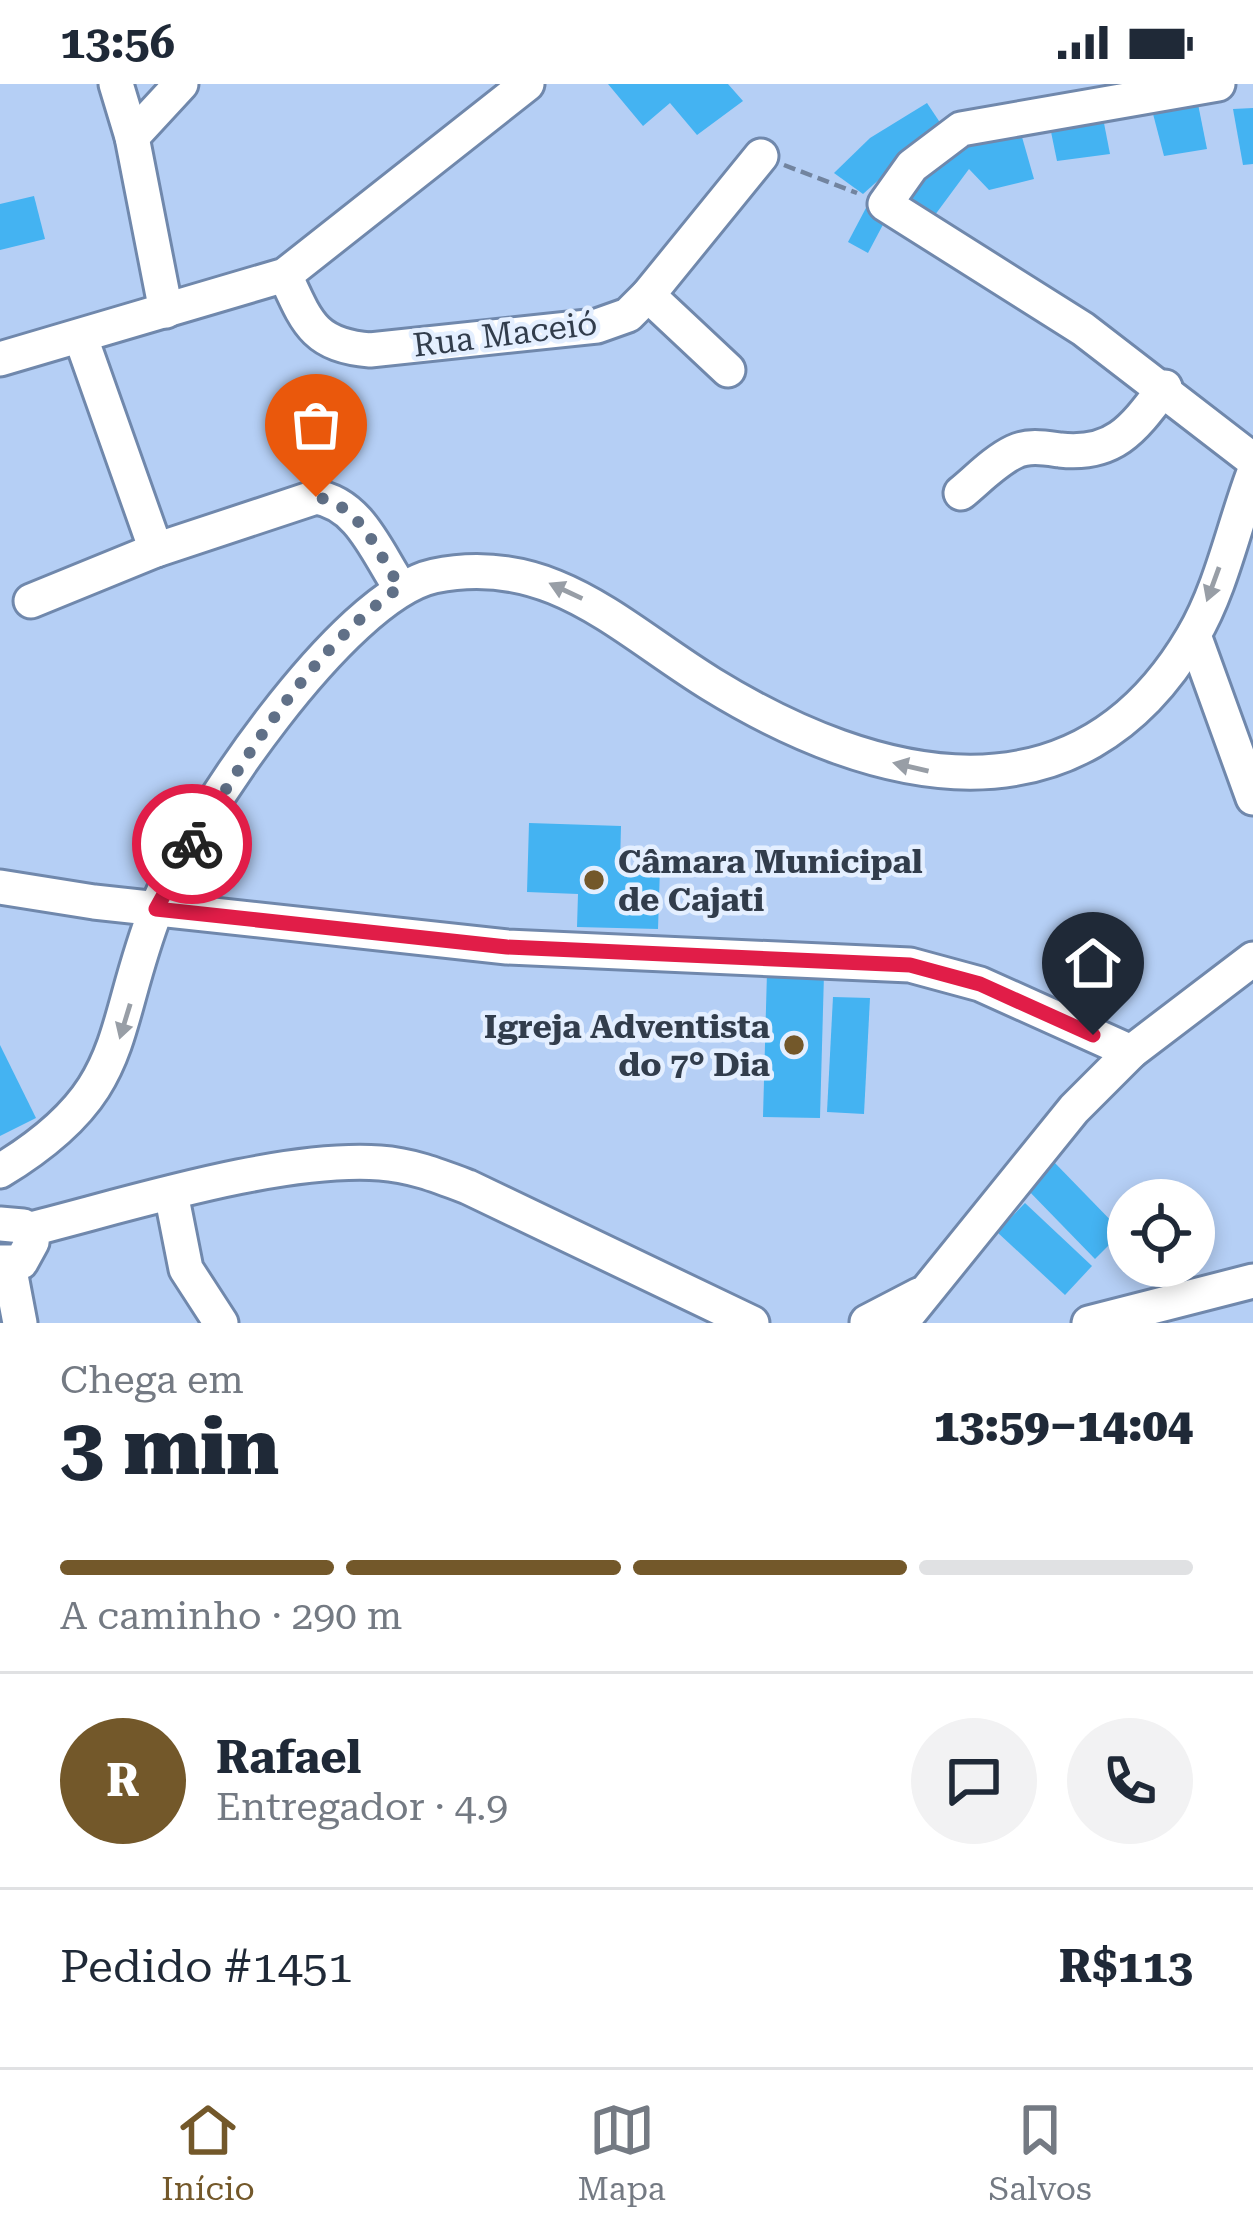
<!DOCTYPE html>
<html lang="pt">
<meta charset="utf-8">
<style>
body{margin:0;font-family:"Roboto Serif",serif;background:#f2f2f3;color:#1f2937;height:100vh;display:flex;flex-direction:column;font-size:45px;white-space:nowrap}
*{box-sizing:border-box;margin:0}
p{font-size:39px;color:#747a83}
.icon{flex:none;width:66px;height:66px;fill:none;stroke:currentColor;stroke-width:2;stroke-linecap:round;stroke-linejoin:round}
.map{position:relative;height:1239px;overflow:hidden}
.sheet{display:flex;flex-direction:column;background:#fff;flex:1}
.sheet>*{flex:none}
.fabs{position:absolute;left:1107px;top:1095px;display:grid;gap:24px}
.fabs a{display:grid;place-items:center;width:108px;height:108px;border-radius:50%;background:#fff;box-shadow:0 6px 18px #0003;font-size:60px}
.pin{position:absolute;display:grid;place-items:center;width:102px;height:102px;color:#fff;margin:-123px -51px;border-radius:50% 50% 50% 0;rotate:-45deg;box-shadow:0 0 12px #0007}
.pin .icon{rotate:45deg}
.courier{position:absolute;display:grid;place-items:center;width:120px;height:120px;margin:-60px;border:9px solid #e11d48;border-radius:50%;background:#fff;color:#222;box-shadow:0 3px 15px #0007}
.headline em{font-style:normal;font-weight:800}
.headline div{display:flex;flex-direction:column-reverse}
.headline{display:flex;align-items:center;justify-content:space-between;height:204px;padding:0 60px}
h1{font-size:78px;font-weight:800;line-height:90px}
.bar{display:grid;grid-template-columns:repeat(4,1fr);gap:18px 12px;align-content:center;height:144px;padding:0 60px}
.bar i{height:15px;border-radius:9px;background:#e0e1e3}
.bar .active{background:#73582a}
.bar p{grid-column:span 4}
.line{display:flex;align-items:center;gap:30px;padding:0 60px;border-top:3px solid #e0e1e3}
.line div{flex:1}
.round{display:grid;place-items:center;flex:none;width:126px;height:126px;border-radius:63px;background:#f2f2f3}
.status{display:flex;justify-content:space-between;align-items:center;height:84px;padding:0 60px;background:#fff;direction:ltr}
.status svg{height:33px;fill:currentColor}
.tabs{display:flex;justify-content:space-around;align-items:center;height:168px;border-top:3px solid #e0e1e3;background:#fff;font-size:33px;color:#747a83}
.tabs a{display:grid;justify-items:center;gap:6px}
.tabs .active{color:#73582a}
.map>svg:first-child{display:block}
.building{fill:#44b3f2}
.lines{fill:none;stroke-linecap:round;stroke-linejoin:round}
.minor-casing{stroke:#7088ac;stroke-width:39}
.path{stroke:#72849f;stroke-width:4.5;stroke-dasharray:12 6;stroke-linecap:butt}
.minor{stroke:#fff;stroke-width:33}
.oneway{fill:#989ea6}
.done{stroke:#607087;stroke-width:12;stroke-dasharray:0 21.6}
.route{stroke:#e11d48;stroke-width:15}
.poi-dot{fill:#73582a;stroke:#e4efff;stroke-width:4.5}
.labels{text-anchor:middle;dominant-baseline:central;stroke-width:9;stroke-linejoin:round;paint-order:stroke}
.street-label{font-size:33px;fill:#323d4c;stroke:#e4efff}
.poi-label{font-size:33px;font-weight:bold;fill:#323d4c;stroke:#e4efff;text-anchor:start}
</style>
<div class="status"><b>13:56</b><svg viewBox="0 0 49 12"><path d="M0 12V9h3v3zM5 12V6h3v6zM10 12V3h3v9zM15 12V0h3v12zM26 1h20v11H26zM47 4h2v5h-2z"/></svg></div>
<div class="map">
<svg width="1253" height="1239" viewBox="0 0 1253 1239">
<rect width="100%" height="100%" fill="#b5cff5"/>
<!-- building -->
<g class="building">
<polygon points="608,0 728,0 743,17 697,51 670,19 643,42"/>
<polygon points="927,19 941,40 863,110 834,89 870,54"/>
<polygon points="1198,20 1207,65 1164,72 1152,26"/>
<polygon points="1253,24 1253,80 1243,81 1233,25"/>
<polygon points="1103,34 1110,70 1057,77 1050,43"/>
<polygon points="1020,46 1034,95 989,106 969,85 932,135 907,118 955,58"/>
<polygon points="34,112 45,155 0,166 0,120"/>
<polygon points="867,122 887,133 868,169 848,158"/>
<polygon points="529,739 621,742 620,782 660,784 658,845 577,843 578,810 527,808"/>
<polygon points="767,888 824,890 820,1034 763,1033"/>
<polygon points="833,913 870,914 864,1030 827,1028"/>
<polygon points="0,961 36,1034 0,1052"/>
<polygon points="1053,1077 1122,1148 1095,1175 1025,1103"/>
<polygon points="1025,1119 1092,1182 1065,1211 997,1148"/>
</g>
<g class="lines">
<!-- minor casing -->
<g class="minor-casing">
<g id="minor">
<polyline points="116,0 132,53 166,227"/>
<polyline points="1218,0 961,45 912,82 885,120 1083,245 1253,376"/>
<polyline points="132,53 181,0"/>
<path d="M285,191C307,239 314,261 370,266L597,242L628,231L648,211L761,72"/>
<polyline points="648,211 728,286"/>
<polyline points="81,254 156,466"/>
<polyline points="0,275 285,191 527,0"/>
<path d="M961,409C977,396 995,377 1014,368C1028,361 1045,364 1060,366C1115,372 1134,344 1165,303"/>
<path d="M31,517L156,466L316,413C360,420 377,469 400,503"/>
<polyline points="1194,551 1253,714"/>
<polyline points="0,803 94,818 507,863 910,881 980,900 1131,968"/>
<path d="M0,1087C132,1007 108,950 156,826C189,739 343,512 434,492C551,468 620,544 711,600C875,701 1077,750 1193,552C1221,505 1234,442 1253,391"/>
<polyline points="171,1109 186,1185 221,1239"/>
<polyline points="0,1140 23,1142 32,1158 21,1178 0,1178"/>
<path d="M27,1146C127,1121 279,1072 380,1079C411,1081 439,1092 468,1103L752,1239"/>
<polyline points="9,1181 20,1239"/>
<polyline points="867,1238 919,1211"/>
<polyline points="901,1239 1074,1025 1131,968 1253,875"/>
<polyline points="1089,1239 1253,1197"/>
</g>
</g>
<!-- path -->
<polyline class="path" points="784,81 857,109"/>
<!-- minor -->
<use href="#minor" class="minor"/>
</g>
<!-- one-way arrows -->
<defs><path id="oneway-solid" d="M-6-.8H1V-3.2L6.5 0L1 3.2V.8H-6Z" transform="scale(3)"/></defs>
<g class="oneway">
<use href="#oneway-solid" transform="translate(1213 500) rotate(110)"/>
<use href="#oneway-solid" transform="translate(566 507) rotate(-155)"/>
<use href="#oneway-solid" transform="translate(911 683) rotate(-167)"/>
<use href="#oneway-solid" transform="translate(125 937) rotate(107)"/>
</g>
<g class="lines">
<!-- done -->
<path class="done" d="M192,760C249,667 310,567 400,503C378,469 360,420 316,413"/>
<!-- route -->
<polyline class="route" points="192,760 156,825 507,863 910,881 980,900 1093,951"/>
</g>
<!-- markers -->
<g class="poi-dot">
<circle cx="594" cy="796" r="12"/>
<circle cx="794" cy="961" r="12"/>
</g>
<g class="labels">
<!-- street labels -->
<g class="street-label">
<text transform="translate(505 250) rotate(-7)">Rua Maceió</text>
</g>
<!-- poi labels -->
<g class="poi-label">
<text x="618" y="777">Câmara Municipal<tspan x="618" dy="38">de Cajati</tspan></text>
<text x="770" y="942" text-anchor="end">Igreja Adventista<tspan x="770" dy="38">do 7° Dia</tspan></text>
</g>
</g>
</svg>
<div class="fabs">
<a><svg class="icon" aria-label="locate" viewBox="0 0 24 24"><circle cx="12" cy="12" r="6"/><path d="M12 2v4M12 18v4M2 12h4M18 12h4"/></svg></a>
</div>
<div class="pin" style="left:316px;top:413px;background:#ea580c"><svg class="icon" aria-label="bag" viewBox="0 0 24 24"><path d="M5 8h14l-1 12H6zM9 8a3 3 0 0 1 6 0"/></svg></div>
<div class="pin" style="left:1093px;top:951px;background:#1f2937"><svg class="icon" aria-label="home" viewBox="0 0 24 24"><path d="M3 11l9-7 9 7M6 9v11h12V9"/></svg></div>
<div class="courier" style="left:192px;top:760px"><svg class="icon" aria-label="bike" viewBox="0 0 24 24"><circle cx="6" cy="16" r="4"/><circle cx="18" cy="16" r="4"/><path d="M6 16l4-8h5l3 8M10 8l3 8H6M13 5h3"/></svg></div>
</div>
<section class="sheet">
<div class="headline"><div><h1>3 min</h1><p>Chega em</p></div><em>13:59–14:04</em></div>
<div class="bar"><i class="active"></i><i class="active"></i><i class="active"></i><i></i><p>A caminho · 290 m</p></div>
<div class="line" style="height:216px"><b class="round" style="background:#73582a;color:#fff">R</b><div><b>Rafael</b><p>Entregador · 4.9</p></div><a class="round"><svg class="icon" aria-label="chat" viewBox="0 0 24 24"><path d="M4 5h16v11H9l-5 4z"/></svg></a><a class="round"><svg class="icon" aria-label="phone" viewBox="0 0 24 24"><path d="M5 4h4l2 5-3 2q2 4 5 5l2-3 5 2v4C11 20 4 13 5 4z"/></svg></a></div>
<div class="line" style="height:156px"><div>Pedido #1451</div><b>R$113</b></div>
</section>
<nav class="tabs">
<a class="active"><svg class="icon" aria-label="home" viewBox="0 0 24 24"><path d="M3 11l9-7 9 7M6 9v11h12V9"/></svg>Início</a>
<a><svg class="icon" aria-label="map" viewBox="0 0 24 24"><path d="M3 6l6-2 6 2 6-2v14l-6 2-6-2-6 2zM9 4v14M15 6v14"/></svg>Mapa</a>
<a><svg class="icon" aria-label="saved" viewBox="0 0 24 24"><path d="M7 4h10v16l-5-4-5 4z"/></svg>Salvos</a>
</nav>
